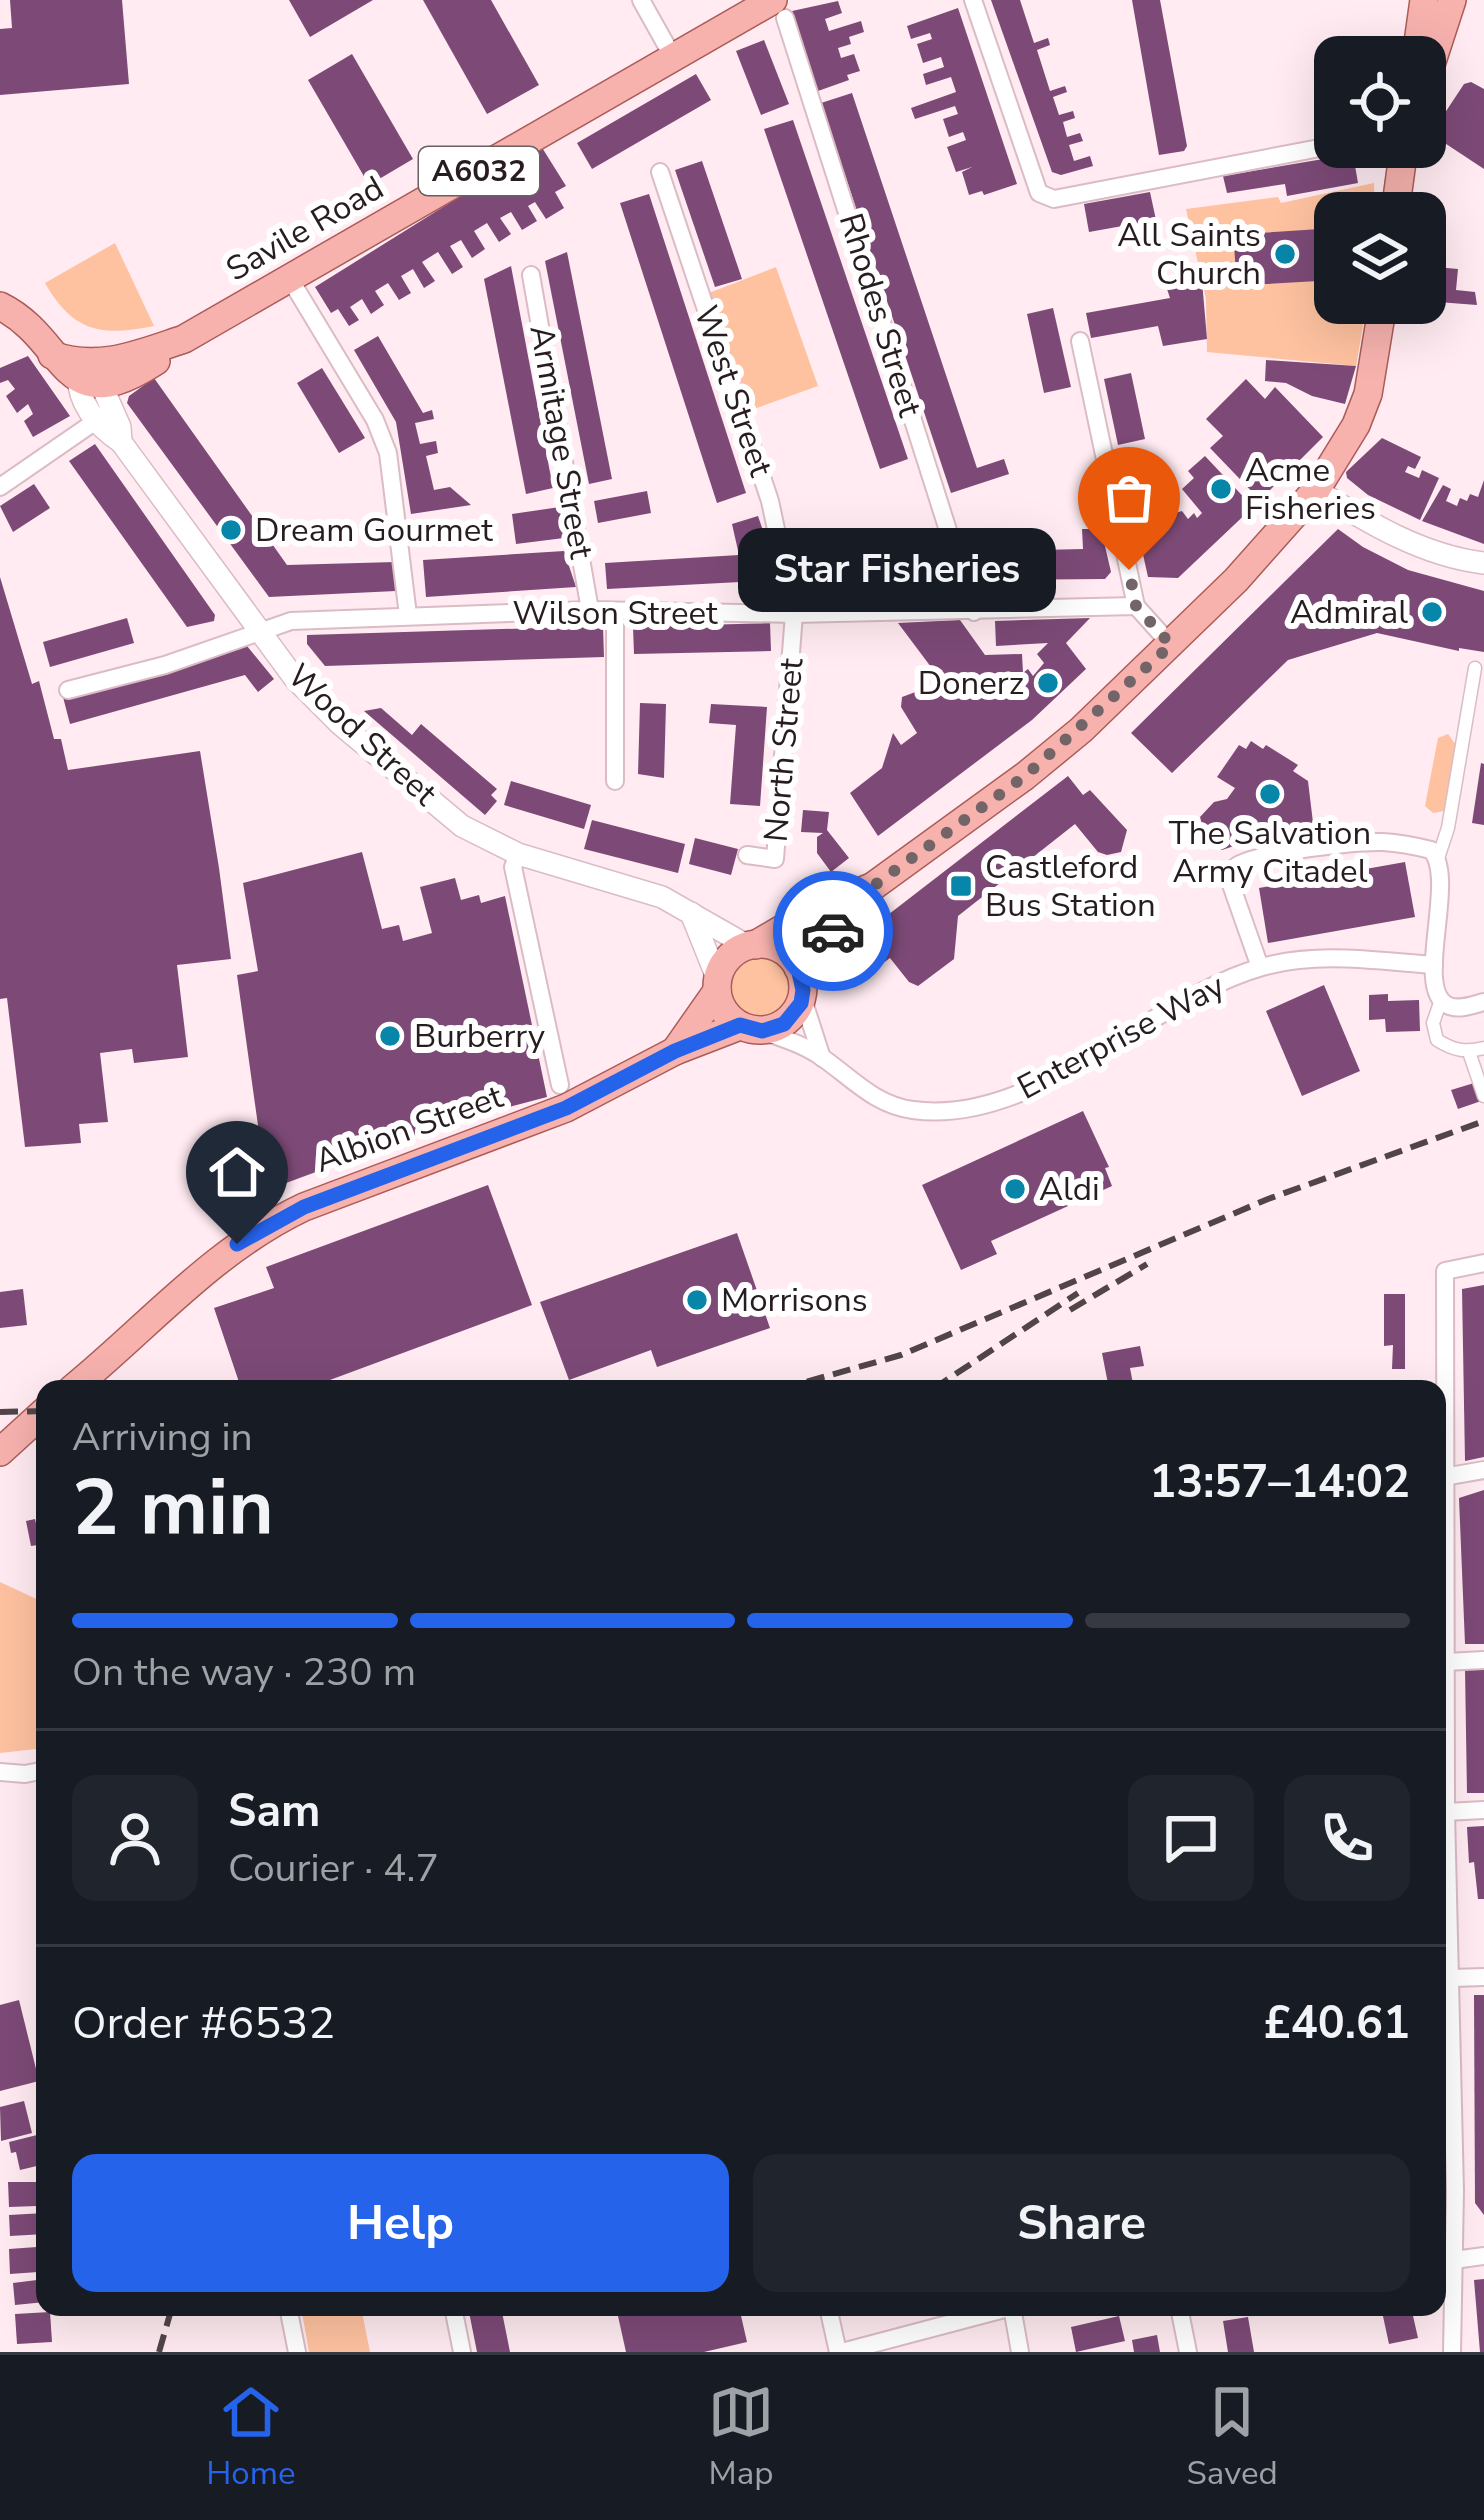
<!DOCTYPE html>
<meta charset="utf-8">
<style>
body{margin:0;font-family:"Nunito Sans",sans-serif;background:#20242c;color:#f1f3f6;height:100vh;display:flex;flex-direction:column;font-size:45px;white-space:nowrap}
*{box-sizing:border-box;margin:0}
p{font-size:39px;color:#9ea1a6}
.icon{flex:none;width:66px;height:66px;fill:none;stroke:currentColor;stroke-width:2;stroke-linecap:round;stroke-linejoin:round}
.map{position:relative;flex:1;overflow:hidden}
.drawer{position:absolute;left:36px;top:1380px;width:1410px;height:936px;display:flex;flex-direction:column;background:#171b24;border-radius:24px;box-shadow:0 12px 48px #0002}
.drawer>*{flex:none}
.controls{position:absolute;left:1314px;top:36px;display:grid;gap:24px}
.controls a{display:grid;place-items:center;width:132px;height:132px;border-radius:24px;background:#171b24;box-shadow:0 12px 48px #0002;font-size:60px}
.pin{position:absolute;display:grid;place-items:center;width:102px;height:102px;color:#fff;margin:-123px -51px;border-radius:50% 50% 50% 0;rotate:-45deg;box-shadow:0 0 12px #0007}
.pin .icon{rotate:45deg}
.courier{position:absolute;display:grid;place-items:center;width:120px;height:120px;margin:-60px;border:9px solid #2563eb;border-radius:50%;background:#fff;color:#222;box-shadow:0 3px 15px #0007}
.bubble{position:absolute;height:84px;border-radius:24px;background:#171b24;box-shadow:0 12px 48px #0002;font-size:39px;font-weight:700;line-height:84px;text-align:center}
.headline em{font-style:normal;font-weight:700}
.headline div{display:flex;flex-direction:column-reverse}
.headline{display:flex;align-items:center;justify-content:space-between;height:204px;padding:0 36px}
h1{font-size:78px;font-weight:700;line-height:90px}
.bar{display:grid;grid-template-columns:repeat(4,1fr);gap:18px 12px;align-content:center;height:144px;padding:0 36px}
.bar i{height:15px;border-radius:9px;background:#363941}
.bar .current{background:#2563eb}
.bar p{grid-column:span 4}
.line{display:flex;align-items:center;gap:30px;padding:0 36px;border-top:3px solid #363941}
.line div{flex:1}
.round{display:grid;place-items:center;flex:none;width:126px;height:126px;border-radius:24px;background:#20242c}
.cta{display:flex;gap:24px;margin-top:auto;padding:24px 36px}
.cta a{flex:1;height:138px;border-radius:24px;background:#2563eb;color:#fff;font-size:48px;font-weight:700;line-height:138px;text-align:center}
.cta a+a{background:#20242c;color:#f1f3f6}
.menu{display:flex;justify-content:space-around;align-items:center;height:168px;border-top:3px solid #363941;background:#171b24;font-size:33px;color:#9ea1a6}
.menu a{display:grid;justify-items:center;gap:6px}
.menu .current{color:#2563eb}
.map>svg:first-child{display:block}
.green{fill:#fec2a0}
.building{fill:#7d4a77}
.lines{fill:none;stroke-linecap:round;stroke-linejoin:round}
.pedestrian-casing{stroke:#dbbcc5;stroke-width:15}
.minor-casing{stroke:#dbbcc5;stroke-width:20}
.tertiary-casing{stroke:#dbbcc5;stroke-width:24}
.primary-casing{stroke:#ab5c59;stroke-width:30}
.pedestrian{stroke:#fff;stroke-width:12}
.minor{stroke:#fff;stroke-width:16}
.tertiary{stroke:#fff;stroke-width:21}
.primary{stroke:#f7b2ae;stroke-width:27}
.rail{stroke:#514548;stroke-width:6;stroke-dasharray:18 9;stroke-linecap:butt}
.done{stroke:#736468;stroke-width:12;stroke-dasharray:0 21.6}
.route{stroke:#2563eb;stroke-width:15}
.poi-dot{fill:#0886aa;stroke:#fff;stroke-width:4.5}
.labels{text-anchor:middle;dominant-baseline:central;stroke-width:12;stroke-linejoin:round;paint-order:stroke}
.shield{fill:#fff;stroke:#686062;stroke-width:3}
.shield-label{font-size:30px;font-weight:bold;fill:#271c1f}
.street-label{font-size:33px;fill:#271c1f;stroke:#fff}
.poi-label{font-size:33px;fill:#271c1f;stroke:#fff;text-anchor:start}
</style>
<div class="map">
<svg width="1484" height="2352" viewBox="0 0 1484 2352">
<rect width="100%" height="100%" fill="#ffebf1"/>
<!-- green -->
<g class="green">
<polygon points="1374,183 1375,213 1335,213 1335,303 1367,303 1356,366 1207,352 1206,299 1186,209 1278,197 1281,203"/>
<path d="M115,243L154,326C101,337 73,332 45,283Z"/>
<polygon points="776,267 818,386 740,414 701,296"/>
<polygon points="1448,734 1456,745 1444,811 1433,813 1425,806 1438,738"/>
<circle cx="758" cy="985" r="33"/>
<polygon points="0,1582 45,1603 45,1748 0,1753"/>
<polygon points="301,2307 361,2307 370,2352 309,2352"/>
</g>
<!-- building -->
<g class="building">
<polygon points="10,0 122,0 129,84 0,95 0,29 12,28"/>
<polygon points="289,0 373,0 310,37"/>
<polygon points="423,0 491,0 539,85 487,114"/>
<polygon points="991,0 1020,0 1034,43 1048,38 1050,45 1037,50 1050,91 1065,86 1067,92 1053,97 1059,115 1073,111 1075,118 1063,122 1067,137 1080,133 1083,141 1069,145 1074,161 1090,156 1093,166 1061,175 1052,172"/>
<polygon points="1132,0 1160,0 1187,146 1184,151 1159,155"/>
<polygon points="838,1 842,13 825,19 829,31 861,21 864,32 849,37 851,44 838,48 841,58 854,54 860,71 847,75 849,80 818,91 792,11"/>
<polygon points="958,8 1017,184 984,195 982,191 969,195 962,172 972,167 956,172 947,147 966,140 963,132 949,137 943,119 958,114 955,106 915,119 911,108 956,92 951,77 926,85 923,74 944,67 941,57 923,63 917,44 932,39 930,33 911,39 907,26"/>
<polygon points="764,40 789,104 761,115 736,51"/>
<polygon points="352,54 413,159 369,185 308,80"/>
<polygon points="696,74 711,100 592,169 577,143"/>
<polygon points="1471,82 1484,89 1484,169 1431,134 1464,84"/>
<polygon points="852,93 977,468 1004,459 1009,474 951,493 821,103"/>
<polygon points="793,120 908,459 880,469 764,129"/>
<polygon points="541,146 566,186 555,192 564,208 546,219 535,202 528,206 537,221 522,230 511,212 500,218 511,234 499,242 487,223 474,231 485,249 472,258 461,240 450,246 463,267 452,274 438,252 422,262 435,281 424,288 413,269 401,276 411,293 399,300 388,283 375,291 384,305 371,314 362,299 350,307 359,320 349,326 338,309 331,313 315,287"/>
<polygon points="1353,154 1358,183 1287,196 1285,184 1227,193 1223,176"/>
<polygon points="702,161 742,279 715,287 675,170"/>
<polygon points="1150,192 1156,220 1089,232 1084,204"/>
<polygon points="649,194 746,493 717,503 620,203"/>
<polygon points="1335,228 1335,280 1250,285 1249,274 1236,275 1234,244 1246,243 1245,234"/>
<polygon points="567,252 612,479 589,484 545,261"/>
<polygon points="511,266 553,488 526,494 484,279"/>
<polygon points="1425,266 1458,269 1456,290 1475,292 1477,305 1425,301"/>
<polygon points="1202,281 1207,339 1163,346 1158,326 1091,338 1086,313 1170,298 1167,289"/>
<polygon points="1053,308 1071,387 1044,393 1027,314"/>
<polygon points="378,336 423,413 432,410 434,419 415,423 420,444 436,441 438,453 426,456 434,490 450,487 471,505 411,514 396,422 354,350"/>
<polygon points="28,356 70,416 33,437 24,421 33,414 28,404 17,413 6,396 15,389 8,380 0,383 0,368"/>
<polygon points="1266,360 1356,366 1345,404 1312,396 1286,383 1265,381"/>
<polygon points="322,368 365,438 339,453 297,383"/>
<polygon points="1131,373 1145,439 1118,445 1104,379"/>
<polygon points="154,378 287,565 395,562 396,591 269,597 127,403 129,396"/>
<polygon points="1246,379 1265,399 1275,387 1323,437 1260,500 1210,448 1223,436 1206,419"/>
<polygon points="1382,438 1421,457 1415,469 1408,466 1405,472 1419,478 1422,470 1439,478 1420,520 1368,495 1347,478 1346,472"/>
<polygon points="95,444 215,615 214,621 187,627 69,461"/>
<polygon points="1205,456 1253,507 1178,578 1148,577 1136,523 1182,511 1188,519 1194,513 1197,518 1202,513 1182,489 1194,478 1188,471"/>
<polygon points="1484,480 1484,544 1422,521 1443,485 1451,489 1446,501 1457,506 1460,498 1467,501 1470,494 1478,497"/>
<polygon points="34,484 50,508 13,532 0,506"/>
<polygon points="647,491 651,513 598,523 594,501"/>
<polygon points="560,507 564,538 516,544 512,514"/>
<polygon points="758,516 780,580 607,589 605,563 739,555 732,524"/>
<polygon points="1082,529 1101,529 1111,572 1105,579 984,580 973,545 980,544 982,552 999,551 995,537 1011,532 1016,552 1021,551 1022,555 1028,553 1026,540 1036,537 1041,550 1083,549"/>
<polygon points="1338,529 1363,547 1408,570 1484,591 1484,652 1459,648 1459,651 1377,633 1288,660 1172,773 1131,733"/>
<polygon points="564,551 576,587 426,597 423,560"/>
<polygon points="0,577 32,684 39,681 54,739 61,739 68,770 200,751 219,868 231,959 177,965 188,1057 134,1063 132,1049 100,1053 108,1122 79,1124 81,1143 25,1147 7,998 0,999"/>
<polygon points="127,618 134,643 50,667 43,642"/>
<polygon points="1090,618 1066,643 1086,669 1032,720 878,836 850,793 882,768 893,733 901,745 917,733 901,707 902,697 937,684 947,699 952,695 898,623 960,620 985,655 1022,654 1023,673 1028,669 1033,676 1044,663 1037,654 1048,643 996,646 995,621"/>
<polygon points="770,623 771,651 634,654 633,627"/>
<polygon points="603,626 604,657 325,666 307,644 307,635"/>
<polygon points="247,646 274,679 258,692 245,675 70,724 63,697"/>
<polygon points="640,703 666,704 664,778 638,774"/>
<polygon points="711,704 767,707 760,806 730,804 736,725 709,723"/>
<polygon points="381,708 412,735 421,724 497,789 491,795 497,801 485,815 364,711"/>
<polygon points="1251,741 1263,749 1266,745 1298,765 1293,771 1308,781 1314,831 1252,840 1222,850 1207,842 1200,817 1214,802 1227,799 1235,788 1217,777 1239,745 1246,749"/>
<polygon points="1481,763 1484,764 1484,825 1472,823"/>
<polygon points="1068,776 1083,795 1090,790 1127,830 1121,852 1107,855 1098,852 1075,824 958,916 954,959 918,986 909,982 890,958 879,966 858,938"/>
<polygon points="511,781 591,805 584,829 504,805"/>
<polygon points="803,810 829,812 827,830 849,858 831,872 817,853 817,837 823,833 801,832"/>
<polygon points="592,820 685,844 678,873 584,849"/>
<polygon points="695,838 738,849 731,875 689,864"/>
<polygon points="362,852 382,929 399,925 403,941 432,933 420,887 455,878 461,900 479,895 481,903 505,896 547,1097 449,1123 267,1190 237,975 258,971 243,883"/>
<polygon points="1405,862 1415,917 1268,943 1259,888"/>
<polygon points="1324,985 1360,1071 1302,1096 1266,1011"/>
<polygon points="1388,994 1388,1001 1419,1000 1420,1031 1386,1032 1385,1019 1369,1020 1369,995"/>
<polygon points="1484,1080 1484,1100 1458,1109 1451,1090"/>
<polygon points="1083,1111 1109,1167 1105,1168 1112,1186 991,1241 997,1254 961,1270 922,1185"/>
<polygon points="488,1185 532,1305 311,1387 241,1388 214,1308 274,1288 266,1267"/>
<polygon points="737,1233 770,1328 657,1367 651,1350 569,1380 540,1302"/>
<polygon points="1484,1285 1484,1457 1465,1461 1462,1289"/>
<polygon points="23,1289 27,1325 0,1328 0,1292"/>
<polygon points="1384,1294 1405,1294 1405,1369 1392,1369 1393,1345 1384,1346"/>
<polygon points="1140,1346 1144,1366 1130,1368 1134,1389 1109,1389 1102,1353"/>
<polygon points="1484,1490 1484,1644 1465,1644 1459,1498"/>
<polygon points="35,1519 37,1528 45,1526 45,1544 31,1546 26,1521"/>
<polygon points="1465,1669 1484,1669 1484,1793 1467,1793"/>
<polygon points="1484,1826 1484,1899 1478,1899 1474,1862 1469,1863 1467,1827"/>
<polygon points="1474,1995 1484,1995 1484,2215 1475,2203"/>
<polygon points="19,2000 39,2081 0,2091 0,2005"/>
<polygon points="24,2101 32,2133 1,2141 0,2107"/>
<polygon points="45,2133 45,2164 20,2170 16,2152 11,2153 9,2142"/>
<polygon points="8,2182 37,2182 37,2206 9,2207"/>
<polygon points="45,2213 45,2234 10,2236 9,2215"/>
<polygon points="37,2247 38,2272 10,2274 9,2249"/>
<polygon points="1484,2279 1484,2352 1480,2352 1474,2280"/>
<polygon points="37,2280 38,2290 45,2289 45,2302 15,2305 13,2283"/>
<polygon points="468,2307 501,2307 510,2352 477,2352"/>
<polygon points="616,2307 739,2307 747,2342 704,2352 626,2352"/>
<polygon points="1381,2307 1411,2307 1418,2338 1389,2344"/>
<polygon points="50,2312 52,2342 17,2344 15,2314"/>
<polygon points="1119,2316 1125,2341 1076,2352 1071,2327"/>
<polygon points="1248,2317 1254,2352 1228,2352 1223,2321"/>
<polygon points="1157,2335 1160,2352 1134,2352 1132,2340"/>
</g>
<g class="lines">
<!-- pedestrian casing -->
<g class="pedestrian-casing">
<g id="pedestrian">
<polyline points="1438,858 1448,828 1475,668"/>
<path d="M1441,1000L1433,1023L1437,1040C1453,1050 1465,1053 1484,1048"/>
<polyline points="1469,1052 1484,1096"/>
</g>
</g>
<!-- minor casing -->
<g class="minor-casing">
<g id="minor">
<polyline points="641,0 674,59"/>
<polyline points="973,0 1039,193 1054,199 1335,145"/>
<polyline points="785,18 974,612"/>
<polyline points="660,172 770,501 794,614 775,859 747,855"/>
<polyline points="531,275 590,610"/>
<polyline points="290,279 375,420 388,453 408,615"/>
<polyline points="1080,341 1136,606"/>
<polyline points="0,487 103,416"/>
<polyline points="68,690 165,665 291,621 590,610 794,614 1136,606 1171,645"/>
<polyline points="615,781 615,612"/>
<polyline points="518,854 513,867 560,1085"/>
<path d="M1260,967L1229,879C1232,870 1231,869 1240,864C1265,852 1354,841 1383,842C1399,843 1415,846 1431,850C1458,879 1413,987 1447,1005C1458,1011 1473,1005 1484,1002"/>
<polyline points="802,996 822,1058"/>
<path d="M762,1031C782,1038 802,1044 820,1056C851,1077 874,1105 913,1110C1036,1127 1150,998 1262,967C1318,951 1378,961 1434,965"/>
<polyline points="1438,1478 1484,1470"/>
<polyline points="1446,1662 1484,1660"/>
<polyline points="0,1772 25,1774 45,1770"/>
<polyline points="1446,1812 1484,1810"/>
<polyline points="1452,1978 1484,1977"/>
<polyline points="1454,2260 1484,2256"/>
<polyline points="288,2307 297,2352"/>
<polyline points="453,2307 462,2352"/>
<polyline points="828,2307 838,2352"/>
<polyline points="1012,2307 1020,2352"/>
<polyline points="1179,2307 1188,2352"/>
<polyline points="842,2352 1012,2307"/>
<polyline points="1452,2352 1455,2191 1446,1812 1445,1271 1484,1263"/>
</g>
</g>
<!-- tertiary casing -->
<g class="tertiary-casing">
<g id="tertiary">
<path d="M79,370C75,401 97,426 121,442L295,679L340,724L462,826L518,854L662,897L748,946"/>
<polyline points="95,370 120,427 121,442"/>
<path d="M1316,490C1367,522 1423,556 1484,563"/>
<polyline points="691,913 718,980"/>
</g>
</g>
<!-- primary casing -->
<g class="primary-casing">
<g id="primary">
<polyline points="1416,57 1424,0"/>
<polyline points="1425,83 1452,0"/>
<polyline points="1395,213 1404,147"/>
<path d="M0,306C69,340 60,424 156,361"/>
<path d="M52,355C98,372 139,354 184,339L773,0"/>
<circle cx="760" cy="987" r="43"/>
<polyline points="755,945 818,908 869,888"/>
<polyline points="798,968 872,887 1025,776 1081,730 1236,580 1316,490 1356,425 1368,394 1383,303"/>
<polyline points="675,1051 717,991"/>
<path d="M72,1389C149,1326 213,1250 304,1207L566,1108L675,1051L740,1026"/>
<polyline points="0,1452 45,1411"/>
</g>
</g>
<!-- pedestrian -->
<use href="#pedestrian" class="pedestrian"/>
<!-- minor -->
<use href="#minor" class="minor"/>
<!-- tertiary -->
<use href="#tertiary" class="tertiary"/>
<!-- primary -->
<use href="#primary" class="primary"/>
<!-- rail -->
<g class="rail">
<polyline points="1070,1310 1147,1264"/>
<polyline points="781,1389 901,1355 1268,1199 1484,1121"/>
<polyline points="933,1389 1078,1293"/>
<polyline points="0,1412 45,1411"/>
<polyline points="159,2352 172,2307"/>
</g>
</g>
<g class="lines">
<!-- done -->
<polyline class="done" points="833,931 872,887 1025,776 1171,645 1136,606 1129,570"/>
<!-- route -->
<polyline class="route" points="237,1244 304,1207 566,1108 675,1051 740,1025 762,1031 784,1024 801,1003 803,990 798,968 833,931"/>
</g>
<!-- markers -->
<g class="poi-dot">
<circle cx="1285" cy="254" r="12"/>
<circle cx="1221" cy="489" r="12"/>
<circle cx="231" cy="530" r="12"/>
<circle cx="1432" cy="612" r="12"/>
<circle cx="1048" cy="683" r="12"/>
<circle cx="1270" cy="794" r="12"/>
<rect x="949" y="874" width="24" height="24" rx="6"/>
<circle cx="390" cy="1036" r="12"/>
<circle cx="1015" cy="1189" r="12"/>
<circle cx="697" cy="1300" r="12"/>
</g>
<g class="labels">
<!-- shield labels -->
<rect class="shield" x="419" y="147" width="120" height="48" rx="9"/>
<g class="shield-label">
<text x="479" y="171">A6032</text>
</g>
<!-- street labels -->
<g class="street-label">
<text transform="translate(305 229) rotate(-30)">Savile Road</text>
<text transform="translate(880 315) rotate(73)">Rhodes Street</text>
<text transform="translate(733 391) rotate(71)">West Street</text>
<text transform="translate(561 442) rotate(80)">Armitage Street</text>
<text x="615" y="613">Wilson Street</text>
<text transform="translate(362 735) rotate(43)">Wood Street</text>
<text transform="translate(784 750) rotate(-85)">North Street</text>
<text transform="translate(1121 1037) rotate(-28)">Enterprise Way</text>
<text transform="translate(409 1129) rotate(-20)">Albion Street</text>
</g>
<!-- poi labels -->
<g class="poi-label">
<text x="1261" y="235" text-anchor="end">All Saints<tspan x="1261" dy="38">Church</tspan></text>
<text x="1245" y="470">Acme<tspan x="1245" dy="38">Fisheries</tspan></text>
<text x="255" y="530">Dream Gourmet</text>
<text x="1408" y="612" text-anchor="end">Admiral</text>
<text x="1024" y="683" text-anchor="end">Donerz</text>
<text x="1270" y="833" text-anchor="middle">The Salvation<tspan x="1270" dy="38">Army Citadel</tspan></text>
<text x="985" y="867">Castleford<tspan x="985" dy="38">Bus Station</tspan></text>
<text x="414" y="1036">Burberry</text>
<text x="1039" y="1189">Aldi</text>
<text x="721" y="1300">Morrisons</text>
</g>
</g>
</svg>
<div class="controls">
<a><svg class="icon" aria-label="locate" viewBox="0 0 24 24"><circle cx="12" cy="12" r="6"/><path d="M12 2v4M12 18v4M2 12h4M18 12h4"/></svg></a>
<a><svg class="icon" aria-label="layers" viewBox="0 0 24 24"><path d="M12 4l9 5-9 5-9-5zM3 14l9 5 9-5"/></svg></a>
</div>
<div class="pin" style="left:1129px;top:570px;background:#ea580c"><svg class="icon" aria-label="bag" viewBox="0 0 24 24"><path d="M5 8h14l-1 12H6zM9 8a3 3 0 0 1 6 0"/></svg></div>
<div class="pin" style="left:237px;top:1244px;background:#1f2937"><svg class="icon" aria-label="home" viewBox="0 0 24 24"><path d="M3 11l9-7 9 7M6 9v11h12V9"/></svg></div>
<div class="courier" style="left:833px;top:931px"><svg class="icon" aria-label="car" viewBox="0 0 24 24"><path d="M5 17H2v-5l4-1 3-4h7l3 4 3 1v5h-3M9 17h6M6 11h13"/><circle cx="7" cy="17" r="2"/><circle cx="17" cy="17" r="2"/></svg></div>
<div class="bubble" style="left:738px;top:528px;width:318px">Star Fisheries</div>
<section class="drawer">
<div class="headline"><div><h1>2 min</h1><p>Arriving in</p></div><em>13:57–14:02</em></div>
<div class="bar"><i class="current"></i><i class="current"></i><i class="current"></i><i></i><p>On the way · 230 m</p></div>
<div class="line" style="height:216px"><a class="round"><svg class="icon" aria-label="person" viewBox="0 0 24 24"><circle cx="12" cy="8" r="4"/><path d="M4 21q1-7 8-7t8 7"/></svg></a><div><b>Sam</b><p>Courier · 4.7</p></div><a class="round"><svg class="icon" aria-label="chat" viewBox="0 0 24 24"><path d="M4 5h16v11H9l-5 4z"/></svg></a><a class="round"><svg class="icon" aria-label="phone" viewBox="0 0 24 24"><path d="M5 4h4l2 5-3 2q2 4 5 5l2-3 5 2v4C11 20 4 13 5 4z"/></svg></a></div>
<div class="line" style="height:156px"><div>Order #6532</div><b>£40.61</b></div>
<div class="cta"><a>Help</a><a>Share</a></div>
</section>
</div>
<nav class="menu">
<a class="current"><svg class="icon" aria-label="home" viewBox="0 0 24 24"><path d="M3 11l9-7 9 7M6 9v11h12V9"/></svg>Home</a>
<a><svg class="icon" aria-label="map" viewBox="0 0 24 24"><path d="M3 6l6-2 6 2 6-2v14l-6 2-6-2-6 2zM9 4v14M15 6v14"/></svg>Map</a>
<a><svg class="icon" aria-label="saved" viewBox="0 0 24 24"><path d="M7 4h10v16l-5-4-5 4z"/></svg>Saved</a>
</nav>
